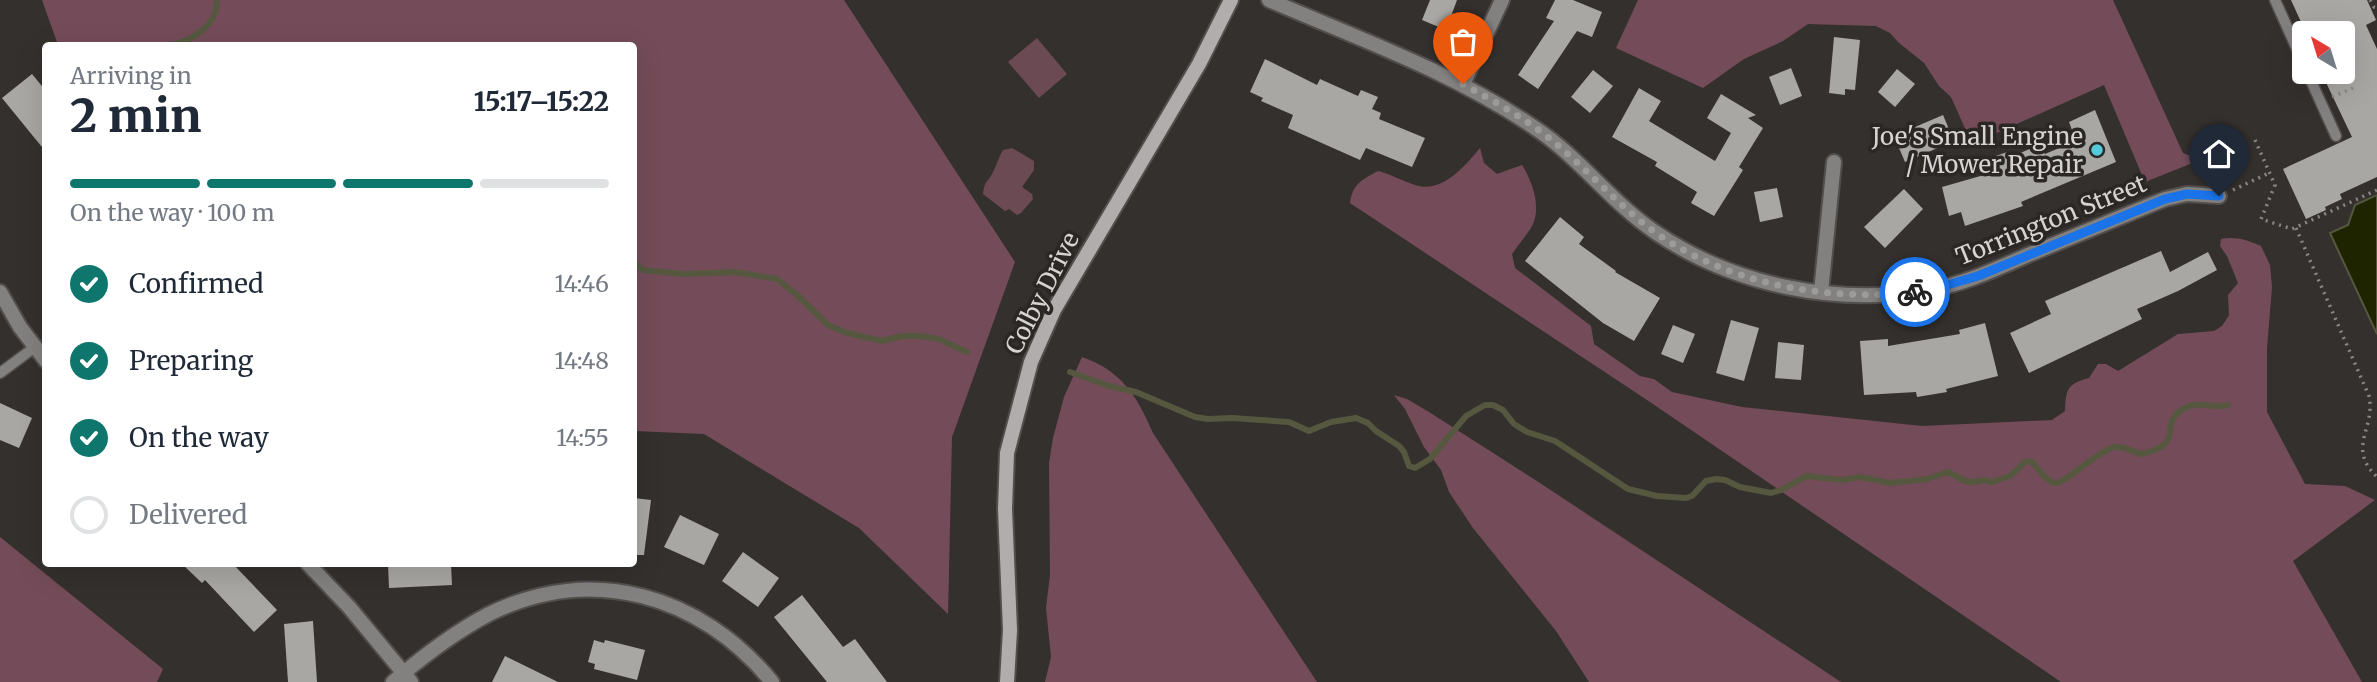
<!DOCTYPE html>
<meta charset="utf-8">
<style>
body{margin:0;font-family:Merriweather,serif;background:#f6f6f7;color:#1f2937;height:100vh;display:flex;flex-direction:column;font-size:26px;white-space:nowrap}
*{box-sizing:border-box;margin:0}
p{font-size:23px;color:#747a83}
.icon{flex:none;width:38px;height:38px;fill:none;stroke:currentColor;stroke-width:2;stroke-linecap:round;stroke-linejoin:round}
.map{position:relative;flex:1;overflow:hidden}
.panel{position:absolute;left:42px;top:42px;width:595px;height:525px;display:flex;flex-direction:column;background:#fff;border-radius:7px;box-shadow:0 7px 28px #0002}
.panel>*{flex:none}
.needle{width:46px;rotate:322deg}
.buttons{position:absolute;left:2292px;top:21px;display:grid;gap:14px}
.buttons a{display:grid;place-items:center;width:63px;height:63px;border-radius:7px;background:#fff;box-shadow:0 7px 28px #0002;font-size:35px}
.pin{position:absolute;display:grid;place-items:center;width:60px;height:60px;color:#fff;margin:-72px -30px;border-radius:50% 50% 50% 0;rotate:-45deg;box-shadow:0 0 7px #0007}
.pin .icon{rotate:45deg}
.courier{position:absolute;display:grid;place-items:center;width:70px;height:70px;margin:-35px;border:5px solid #1a73e8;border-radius:50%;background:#fff;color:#222;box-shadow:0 2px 9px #0007}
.summary em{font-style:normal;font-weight:800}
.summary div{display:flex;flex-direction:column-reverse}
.summary{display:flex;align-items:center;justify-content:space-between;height:119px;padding:0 28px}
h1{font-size:46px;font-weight:800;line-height:52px}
.bar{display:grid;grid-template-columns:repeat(4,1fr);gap:10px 7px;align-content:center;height:84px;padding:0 28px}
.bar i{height:9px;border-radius:5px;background:#e0e1e3}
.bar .active{background:#0f766e}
.bar p{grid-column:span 4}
ol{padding:0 28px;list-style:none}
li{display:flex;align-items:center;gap:21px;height:77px}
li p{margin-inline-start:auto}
li .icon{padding:7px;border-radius:50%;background:#0f766e;color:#fff;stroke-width:4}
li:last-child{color:#747a83}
li i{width:38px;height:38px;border:4px solid #e0e1e3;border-radius:50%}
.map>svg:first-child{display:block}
.green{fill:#6c4a54}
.forest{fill:#744c59}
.water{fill:#1e2300;stroke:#55583f;stroke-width:2}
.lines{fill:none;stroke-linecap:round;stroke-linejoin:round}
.stream{stroke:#55583f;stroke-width:6}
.building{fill:#a9a7a3}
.lane-casing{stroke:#514e4c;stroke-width:13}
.street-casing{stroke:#514e4c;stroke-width:18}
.secondary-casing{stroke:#514e4c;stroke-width:18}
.path{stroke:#898684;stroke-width:3.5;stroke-dasharray:2 5;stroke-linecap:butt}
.lane{stroke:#838080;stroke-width:10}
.street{stroke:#838080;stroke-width:14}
.secondary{stroke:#b1adac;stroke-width:14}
.done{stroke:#9d9b99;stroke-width:7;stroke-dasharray:0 12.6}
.route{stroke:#1a73e8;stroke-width:9}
.poi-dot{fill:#53cbdb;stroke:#2a2724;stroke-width:2.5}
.labels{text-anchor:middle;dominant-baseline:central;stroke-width:7;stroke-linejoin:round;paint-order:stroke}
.poi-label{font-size:24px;fill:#d6d4d3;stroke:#2a2724;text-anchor:end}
.street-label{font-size:24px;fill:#d6d4d3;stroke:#2a2724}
</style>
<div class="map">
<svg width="2377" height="682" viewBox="0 0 2377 682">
<rect width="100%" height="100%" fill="#34302e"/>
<!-- green -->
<g class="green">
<polygon points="1037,38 1067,74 1039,98 1008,62"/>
<path d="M1012,148L1034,161V170L1022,187L1032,194L1033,199L1021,213L1017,215L1009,209L1005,211L983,194C985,179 987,184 993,172C997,165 998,158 1003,150Z"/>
</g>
<!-- forest -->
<g class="forest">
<polygon points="42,0 844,0 1015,262 952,437 948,614 859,528 704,434 634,431 634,46 58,45"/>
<polygon points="1638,0 2113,0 2183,153 2188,155 2211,149 2215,154 2145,182 2104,85 1972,144 1951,97 1939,86 1924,63 1898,42 1890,33 1876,26 1808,24 1783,41 1744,59 1703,88 1616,48"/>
<path d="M1480,148L1484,163L1497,174L1522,165C1532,181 1542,207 1532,226C1527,235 1518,245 1512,254L1515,268L1591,326L1594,344L1640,376L1654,379L1672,392L1742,407L1922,426L2052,420L2065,411C2066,389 2067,384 2089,378L2098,364H2106L2118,371L2178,334L2214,331L2222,326L2229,315L2228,295L2238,283L2227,256L2220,246L2221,239C2236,236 2247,240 2261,246L2270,265L2272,287L2267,348V412L2305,484L2345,486L2375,500L2293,561L2362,682H2061L1650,402L1350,203C1353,183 1362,180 1378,171C1391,174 1402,181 1415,185C1442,194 1465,166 1480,148Z"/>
<path d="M1082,357C1122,371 1137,396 1153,433L1317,682H1045L1051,657L1046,608L1050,575L1049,463L1053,438L1064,397Z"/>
<polygon points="1394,395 1407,399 1429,412 1543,485 1841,682 1589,682 1556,631 1473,528 1449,492 1441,470 1424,447 1405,409"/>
<polygon points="0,537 163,669 157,682 0,682"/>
</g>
<!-- water -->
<polygon class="water" points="2377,195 2377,334 2330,233 2348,225 2355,205"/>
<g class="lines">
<!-- stream -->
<g class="stream">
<path d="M168,46C191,41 217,27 217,0"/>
<polyline points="634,263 643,270 683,274 735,272 777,279 796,294 828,325 847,333 882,341 902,336 922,336 939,339 967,352"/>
<path d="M1070,372L1109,386L1136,392L1195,417L1208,419L1232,418L1289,422L1309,431L1331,422L1356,418L1368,423L1376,431L1399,446L1404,452L1409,466L1415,468L1430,459L1466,416L1485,405H1493L1503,410L1514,424L1527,432L1555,441L1628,489L1657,496L1686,498L1692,496L1706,481L1716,479L1725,480L1740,487L1771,493L1781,490L1807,476L1842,480L1861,477L1890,483L1927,479L1948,472L1965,481L1975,482L1983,480L1992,482L2010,476L2025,462L2031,461C2038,467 2046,482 2055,483C2064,485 2098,450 2115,447C2125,446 2133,452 2141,454C2189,443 2156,425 2183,409C2197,400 2213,409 2228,405"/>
</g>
</g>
<!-- building -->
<g class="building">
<polygon points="1430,0 1457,0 1446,30 1422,20"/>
<polygon points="1555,0 1573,0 1602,12 1592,37 1577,31 1538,89 1518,75 1554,21 1546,18"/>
<polygon points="2291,0 2367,0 2376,20 2366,25 2377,49 2377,177 2340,194 2342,199 2325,207 2326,210 2306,219 2283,169 2352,137 2321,72 2343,72 2343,33 2336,33 2332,25 2315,33 2306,33"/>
<polygon points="1834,37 1860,40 1855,90 1845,89 1845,95 1829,93"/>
<polygon points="1265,59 1317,85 1320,79 1358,96 1361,90 1378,97 1372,109 1381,113 1379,119 1425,138 1412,167 1366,148 1360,160 1288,128 1293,115 1261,101 1263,98 1250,92"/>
<polygon points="1791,68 1802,96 1780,105 1769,77"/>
<polygon points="1897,69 1915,84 1895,107 1878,92"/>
<polygon points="1593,70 1613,86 1590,113 1571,97"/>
<polygon points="32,74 46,91 46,152 2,98"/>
<polygon points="1639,88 1661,101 1649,121 1715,161 1731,133 1707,118 1721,94 1756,115 1748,118 1763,128 1739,167 1743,170 1714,216 1691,203 1697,192 1655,166 1657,162 1612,137"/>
<polygon points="2095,110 2116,162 2021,202 2023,206 1965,226 1961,212 1949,216 1942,187 1984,175 1979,162 2007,152 2009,158 2041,144 2045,154 2076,141 2069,122"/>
<polygon points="1943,115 1954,141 1905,162 1894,136"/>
<polygon points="1777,188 1783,217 1760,222 1754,192"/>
<polygon points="1904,189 1923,209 1885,248 1864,227"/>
<polygon points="1560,217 1584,237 1579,244 1616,271 1615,272 1660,298 1634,341 1603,323 1525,261"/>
<polygon points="2161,251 2170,272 2208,252 2217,270 2178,291 2137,309 2142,319 2029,373 2010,333 2051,314 2045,301"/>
<polygon points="1731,320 1759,328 1744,381 1716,373"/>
<polygon points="1985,323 1998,376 1946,389 1947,392 1917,397 1916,392 1864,395 1860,341 1888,339 1888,346 1960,334 1959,330"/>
<polygon points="1673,325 1695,334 1683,363 1661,354"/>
<polygon points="1778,342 1804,345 1801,380 1775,378"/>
<polygon points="0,403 32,418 19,448 0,440"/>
<polygon points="634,498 651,500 644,555 634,555"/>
<polygon points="680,515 719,534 704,565 664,547"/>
<polygon points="743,552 779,578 758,607 722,581"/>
<polygon points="182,564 233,564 277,610 254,632 205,580 202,583"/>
<polygon points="388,564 451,564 452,585 389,588"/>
<polygon points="802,595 843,647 855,639 887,682 827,682 774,617"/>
<polygon points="313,621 317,682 288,682 284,624"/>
<polygon points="594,640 604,643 605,640 645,650 637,680 594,669 595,664 588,662"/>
<polygon points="505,656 558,682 492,682"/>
</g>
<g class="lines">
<!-- lane casing -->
<g class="lane-casing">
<g id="lane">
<polyline points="2275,0 2305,67"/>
<polyline points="2307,72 2336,136"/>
<polyline points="0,373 35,347"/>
</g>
</g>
<!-- street casing -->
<g class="street-casing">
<g id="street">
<path d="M1269,0C1359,39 1453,72 1535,128C1579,157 1611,202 1655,232C1732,285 1836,306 1928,290C1962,285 1996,269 2028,255C2073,237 2119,218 2165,199L2187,194L2219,196"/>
<polyline points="1463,84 1502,0"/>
<polyline points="0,292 20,327 46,361"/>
<polyline points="1821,292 1834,162"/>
<polyline points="308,564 349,607 411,682"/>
<path d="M393,682C422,657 455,632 489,614C592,563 701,595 772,682"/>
</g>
</g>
<!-- secondary casing -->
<g class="secondary-casing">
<polyline id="secondary" points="1007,682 1010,630 1005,509 1007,453 1031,362 1054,310 1199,64 1231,0"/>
</g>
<!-- path -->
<g class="path">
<polyline points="2370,0 2374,7 2377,8"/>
<polyline points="2332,97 2353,88"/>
<polyline points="2255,140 2275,185 2261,219 2292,229 2377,190"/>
<polyline points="2233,190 2269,173"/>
<path d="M2296,228L2369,396C2376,429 2346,447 2377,477"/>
</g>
<!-- lane -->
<use href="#lane" class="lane"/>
<!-- street -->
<use href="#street" class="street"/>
<!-- secondary -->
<use href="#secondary" class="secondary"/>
</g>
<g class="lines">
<!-- done -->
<path class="done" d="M1463,84C1497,103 1532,122 1561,148C1592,175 1619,205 1652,230C1726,284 1826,302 1915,292"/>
<!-- route -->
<polyline class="route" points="1915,292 1930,290 1978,276 2165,199 2187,194 2219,196"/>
</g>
<!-- markers -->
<circle class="poi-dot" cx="2097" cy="150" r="7"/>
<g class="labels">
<!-- poi labels -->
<g class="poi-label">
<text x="2083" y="136">Joe's Small Engine<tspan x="2083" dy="28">/ Mower Repair</tspan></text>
</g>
<!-- street labels -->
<g class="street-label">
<text transform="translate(2051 220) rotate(-22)">Torrington Street</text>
<text transform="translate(1042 293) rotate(-63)">Colby Drive</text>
</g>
</g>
</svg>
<div class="buttons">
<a><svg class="needle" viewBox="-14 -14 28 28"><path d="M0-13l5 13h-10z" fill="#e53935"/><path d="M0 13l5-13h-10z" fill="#747a83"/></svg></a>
</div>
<div class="pin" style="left:1463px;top:84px;background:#ea580c"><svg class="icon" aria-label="bag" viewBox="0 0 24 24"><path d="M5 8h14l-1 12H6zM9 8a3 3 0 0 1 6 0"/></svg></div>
<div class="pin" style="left:2219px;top:196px;background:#1f2937"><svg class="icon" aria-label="home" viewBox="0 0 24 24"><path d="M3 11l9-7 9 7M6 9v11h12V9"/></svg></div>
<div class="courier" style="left:1915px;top:292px"><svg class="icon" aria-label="bike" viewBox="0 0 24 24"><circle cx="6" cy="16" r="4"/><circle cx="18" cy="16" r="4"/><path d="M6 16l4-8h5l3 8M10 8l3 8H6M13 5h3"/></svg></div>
<section class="panel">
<div class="summary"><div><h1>2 min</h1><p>Arriving in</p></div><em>15:17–15:22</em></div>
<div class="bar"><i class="active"></i><i class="active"></i><i class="active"></i><i></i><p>On the way · 100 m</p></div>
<ol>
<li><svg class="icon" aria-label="check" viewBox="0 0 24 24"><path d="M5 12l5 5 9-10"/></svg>Confirmed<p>14:46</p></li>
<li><svg class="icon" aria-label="check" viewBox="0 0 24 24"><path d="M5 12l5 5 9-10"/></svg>Preparing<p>14:48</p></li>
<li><svg class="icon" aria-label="check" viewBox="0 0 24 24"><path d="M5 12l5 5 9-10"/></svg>On the way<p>14:55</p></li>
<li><i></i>Delivered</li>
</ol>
</section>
</div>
